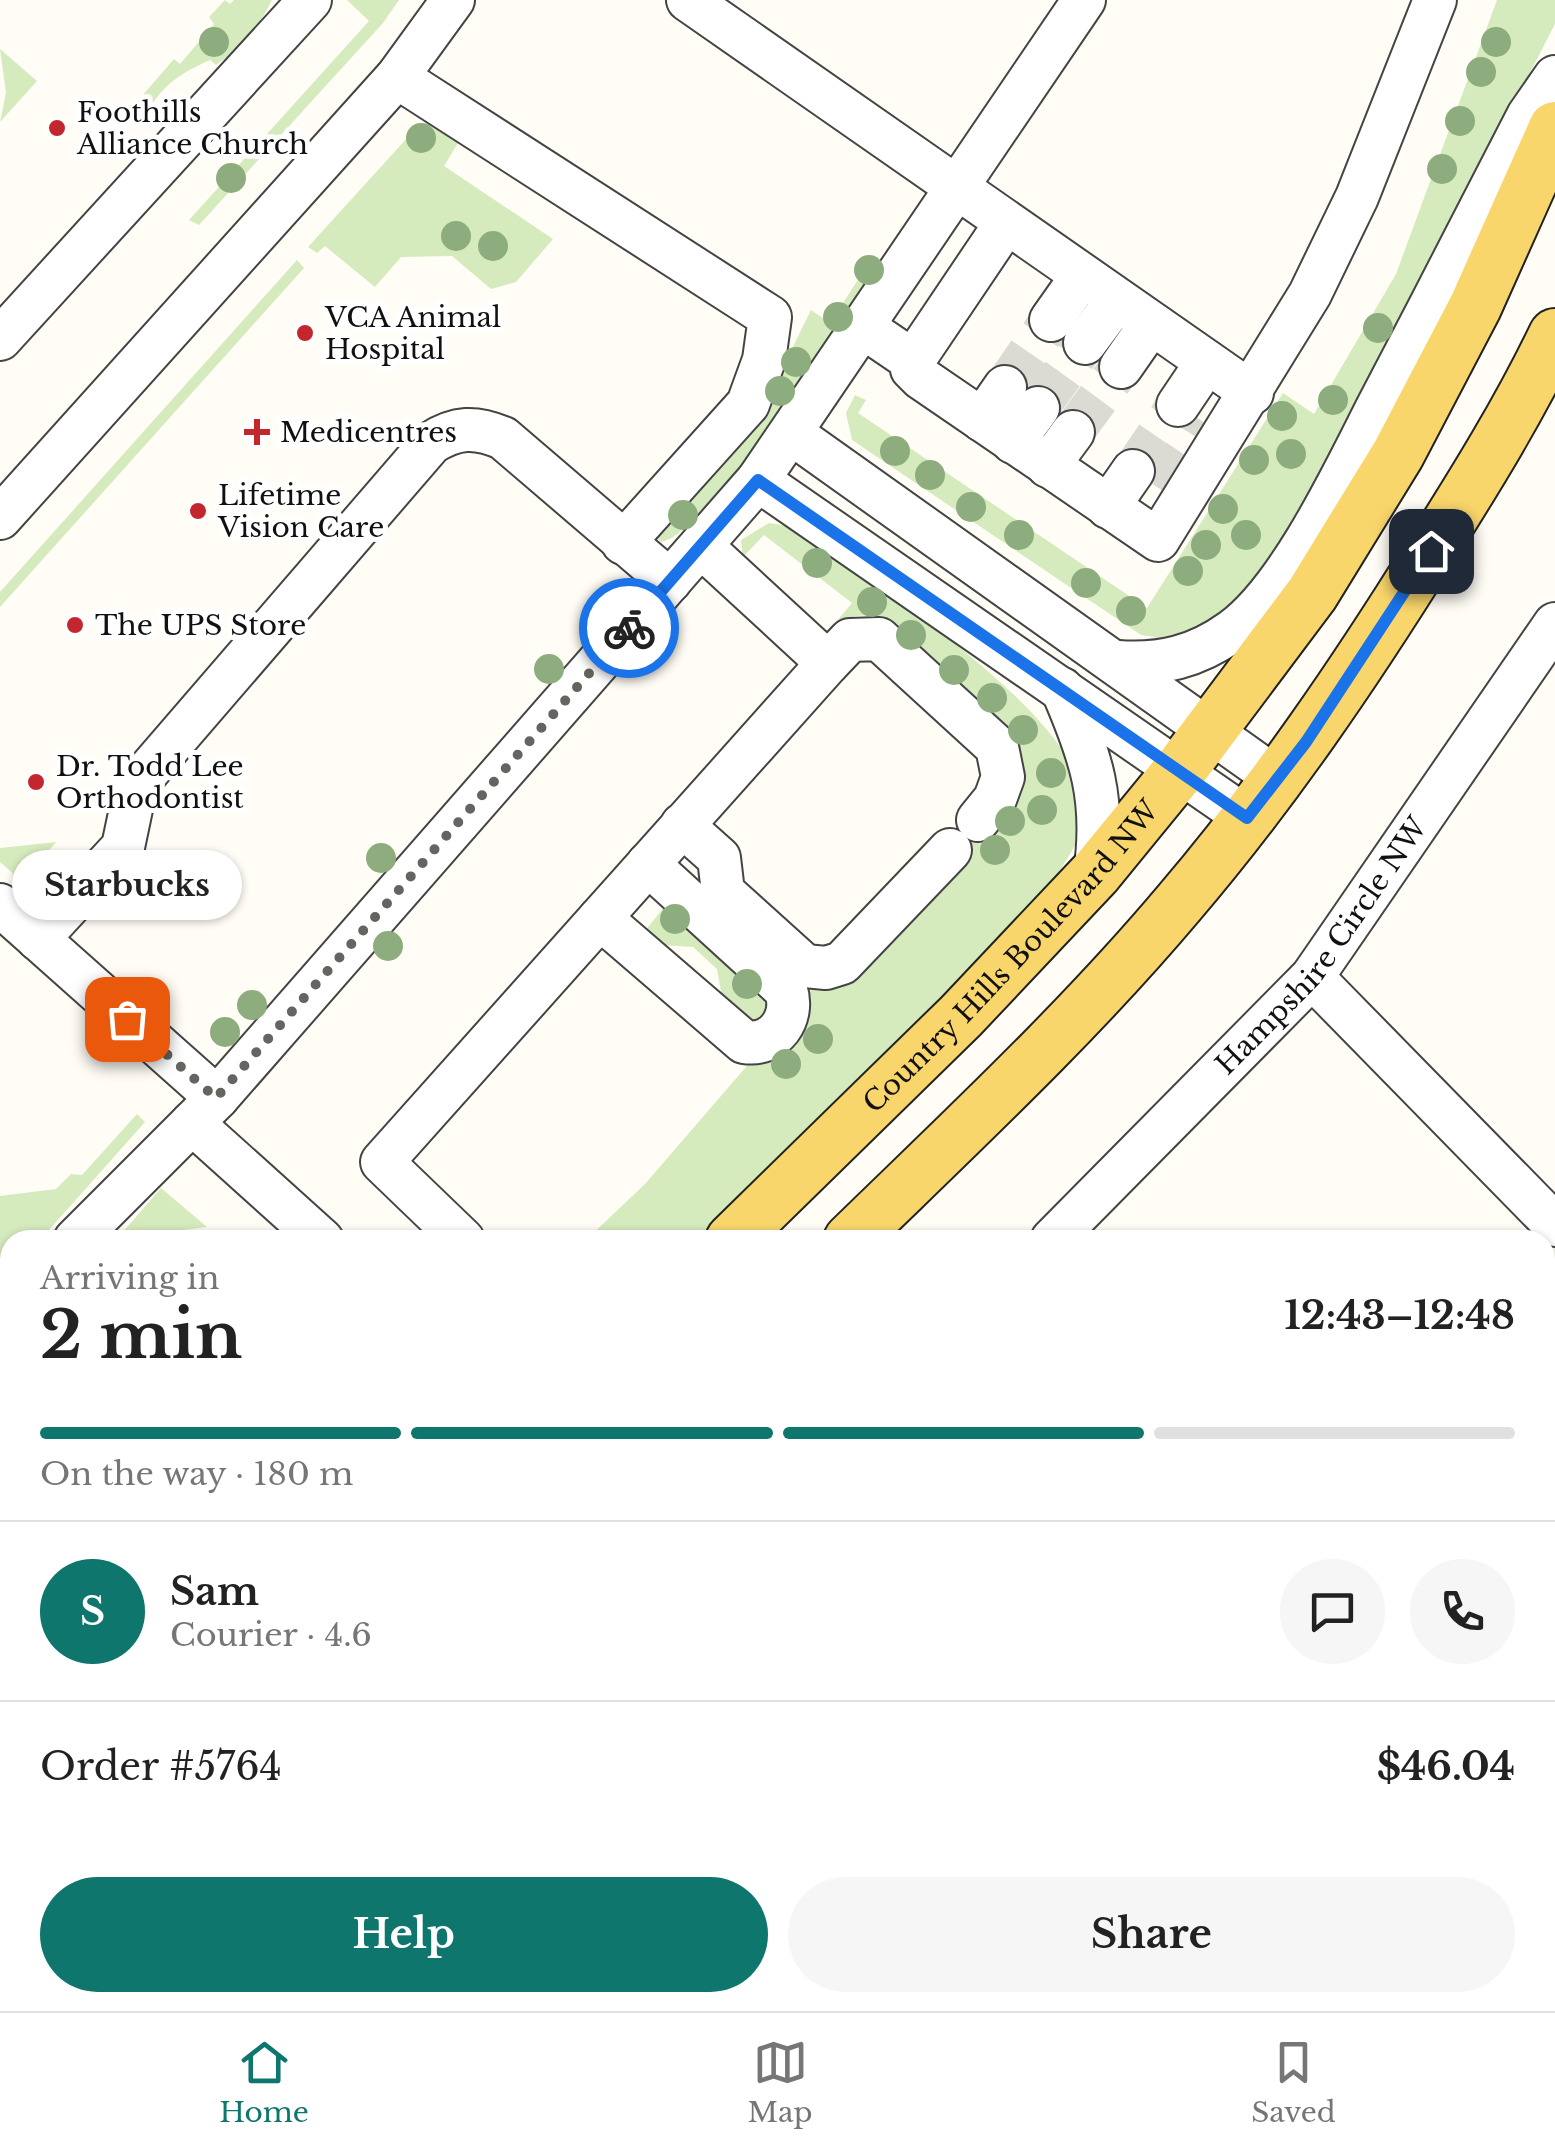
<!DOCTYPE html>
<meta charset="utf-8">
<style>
body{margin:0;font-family:"Libre Baskerville",serif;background:#f6f6f6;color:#222;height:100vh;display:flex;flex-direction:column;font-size:38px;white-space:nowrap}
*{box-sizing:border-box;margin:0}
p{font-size:32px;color:#767676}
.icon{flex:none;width:55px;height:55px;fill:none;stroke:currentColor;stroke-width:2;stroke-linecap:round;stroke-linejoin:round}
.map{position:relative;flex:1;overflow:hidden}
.panel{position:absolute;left:0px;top:1230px;width:1555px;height:782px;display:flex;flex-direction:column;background:#fff;border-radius:30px 30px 0 0;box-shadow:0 2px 8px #0004}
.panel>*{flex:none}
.pin{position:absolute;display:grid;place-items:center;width:85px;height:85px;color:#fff;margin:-42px;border-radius:20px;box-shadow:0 5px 15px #0006}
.courier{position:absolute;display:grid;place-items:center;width:100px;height:100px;margin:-50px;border:8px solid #1a73e8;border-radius:50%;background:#fff;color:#222;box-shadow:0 2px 12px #0007}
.bubble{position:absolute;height:70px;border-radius:35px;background:#fff;box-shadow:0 2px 8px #0004;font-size:32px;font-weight:700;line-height:70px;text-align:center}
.summary em{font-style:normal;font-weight:700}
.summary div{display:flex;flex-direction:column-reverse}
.summary{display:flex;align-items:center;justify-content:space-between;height:170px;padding:0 40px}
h1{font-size:65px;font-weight:700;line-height:75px}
.bar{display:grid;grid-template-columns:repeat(4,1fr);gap:15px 10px;align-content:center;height:120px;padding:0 40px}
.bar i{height:12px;border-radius:8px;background:#e0e0e0}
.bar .active{background:#0f766e}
.bar p{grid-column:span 4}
.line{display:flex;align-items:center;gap:25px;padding:0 40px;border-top:2px solid #e0e0e0}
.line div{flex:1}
.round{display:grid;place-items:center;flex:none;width:105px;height:105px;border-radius:52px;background:#f6f6f6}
.button{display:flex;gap:20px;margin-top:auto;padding:20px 40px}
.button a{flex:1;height:115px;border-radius:60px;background:#0f766e;color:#fff;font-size:40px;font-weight:700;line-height:115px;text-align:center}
.button a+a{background:#f6f6f6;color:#222}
.tabs{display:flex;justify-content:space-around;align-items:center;height:140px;border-top:2px solid #e0e0e0;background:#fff;font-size:28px;color:#767676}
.tabs a{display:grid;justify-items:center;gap:5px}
.tabs .active{color:#0f766e}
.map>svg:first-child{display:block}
.green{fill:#d5ebbd}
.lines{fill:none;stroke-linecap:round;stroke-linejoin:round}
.minor-tunnel{stroke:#dbdad3;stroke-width:42;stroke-dasharray:42 21;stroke-linecap:butt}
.minor-casing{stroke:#444;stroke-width:46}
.major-casing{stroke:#222;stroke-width:56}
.minor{stroke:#fff;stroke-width:42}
.major{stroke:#f9d66b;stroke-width:52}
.tree{fill:#8dad7f}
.done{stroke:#646461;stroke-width:10;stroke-dasharray:0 18}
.route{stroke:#1a73e8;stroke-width:12}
.poi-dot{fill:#c4262e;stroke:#fff;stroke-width:4}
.labels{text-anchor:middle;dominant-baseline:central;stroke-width:10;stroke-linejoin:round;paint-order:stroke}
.poi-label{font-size:28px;fill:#111;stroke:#fff;text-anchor:start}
.street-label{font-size:28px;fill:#111;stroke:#fff}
</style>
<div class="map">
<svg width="1555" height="2011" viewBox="0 0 1555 2011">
<rect width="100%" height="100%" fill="#fffdf5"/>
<!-- green -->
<g class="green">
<path d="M225,0L230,4L234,0H272C259,27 240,48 216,65L210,60C181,73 159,86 146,117L135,104L174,59L180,64L214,24L209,17Z"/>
<polygon points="347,0 399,0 383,23 199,225 189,220 369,21"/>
<polygon points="1497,0 1555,0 1555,24 1290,539 1216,622 1174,640 1141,635 852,440 846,413 855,395 866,400 858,413 1147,608 1283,393 1314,414 1396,274"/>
<polygon points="0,49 37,81 0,122 6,93"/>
<polygon points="432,120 459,124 458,143 444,166 553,239 516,282 491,289 452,256 401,257 375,287 325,246 317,253 308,247 418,126"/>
<path d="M874,255L880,261C851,310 709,534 661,542L655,535L777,379L811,310L830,323Z"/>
<polygon points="297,260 304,268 0,607 0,592"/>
<path d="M769,523L793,527C866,580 1085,716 1085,809C1085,835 1067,858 1055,879L823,1128L701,1240H586L645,1184L752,1060L782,1052L797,1041L811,1005L804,985L856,970L1018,787C994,757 894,622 866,616C855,614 845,620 836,622L852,603L764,535L743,557L741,540Z"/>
<polygon points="56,842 29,874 56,897 48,904 0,862 0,848"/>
<polygon points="665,906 779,994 758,1031 724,1008 717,969 693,947 660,945 645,931"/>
<polygon points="137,1114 145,1122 40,1240 10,1240 10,1272 0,1262 0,1196 56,1189 71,1174 82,1175"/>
<polygon points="161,1188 207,1227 158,1233 151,1240 116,1240"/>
</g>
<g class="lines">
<!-- minor-tunnel -->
<g class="minor-tunnel">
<polyline points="1005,387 1051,320"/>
<polyline points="1038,408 1085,343"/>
<polyline points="1073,432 1121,367"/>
<polyline points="1133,471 1178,405"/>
<polyline points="1160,489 1205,423"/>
</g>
<!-- minor casing -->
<g class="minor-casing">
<g id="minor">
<polyline points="688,0 1252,393"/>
<polyline points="397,77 770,317 764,360 748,404 623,543"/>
<polyline points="1051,320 1082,276"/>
<polyline points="863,327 913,361 912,369 921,378 1158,540 1310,294 1357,197 1435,0"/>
<polyline points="0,339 310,0"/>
<polyline points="1085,343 1117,300"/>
<polyline points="913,361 1006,223"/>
<polyline points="1121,367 1151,324"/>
<polyline points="1178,405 1207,362"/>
<polyline points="982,420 1005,387"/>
<polyline points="791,433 1276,778"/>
<polyline points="1013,442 1038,408"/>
<polyline points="1048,466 1073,432"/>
<polyline points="758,480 1247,818"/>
<polyline points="1108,507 1133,471"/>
<polyline points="0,518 397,77 453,0"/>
<path d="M1118,662C1161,665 1196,657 1232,631C1289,590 1345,471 1377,408C1428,311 1478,214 1528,116L1555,77"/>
<polyline points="828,663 850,640 879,639 997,747 1003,777 995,799 978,820"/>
<path d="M1062,689C1091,756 1106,800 1095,874"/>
<polyline points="682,825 719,858 723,892 805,966 826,968 842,963 950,850"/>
<polyline points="0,905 217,1098"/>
<path d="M600,918L744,1042C775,1047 795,1018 786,990L648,864"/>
<path d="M38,939L123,847L136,785L431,443C456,427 475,426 503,438L670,581"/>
<polyline points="1312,977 1555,1225"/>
<polyline points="192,1123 322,1240"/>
<polyline points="75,1240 217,1098 758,480 1084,0"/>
<polyline points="463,1240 382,1162 828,663 701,546"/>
<path id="s1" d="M1052,1240L1312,977L1555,624"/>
<polyline points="0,1325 10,1309"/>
<polyline points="0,1460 10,1470"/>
<polyline points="1545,1961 1555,1956"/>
<polyline points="521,2002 529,2011"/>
<polyline points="631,2002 639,2011"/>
<polyline points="773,2002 782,2011"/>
<polyline points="1446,2011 1463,2002"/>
</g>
</g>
<!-- major casing -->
<g class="major-casing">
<g id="major">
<path id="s2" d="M732,1240L961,1016L1095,874L1180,770L1312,594L1398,454L1475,307L1555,128"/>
<path d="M850,1240C962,1131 1078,1023 1179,903C1273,793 1354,674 1430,552C1475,481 1519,410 1555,335"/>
<polyline points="0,1955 10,1946"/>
<polyline points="60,2011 69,2002"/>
</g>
</g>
<!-- minor -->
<use href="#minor" class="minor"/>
<!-- major -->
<use href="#major" class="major"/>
</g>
<!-- trees -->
<g class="tree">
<circle cx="214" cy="42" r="15"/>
<circle cx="1496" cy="42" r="15"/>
<circle cx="1481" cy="72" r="15"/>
<circle cx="1460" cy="121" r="15"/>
<circle cx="421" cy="138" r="15"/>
<circle cx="1442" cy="169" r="15"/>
<circle cx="231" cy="178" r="15"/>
<circle cx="456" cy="236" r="15"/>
<circle cx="493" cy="246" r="15"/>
<circle cx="869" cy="270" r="15"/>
<circle cx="838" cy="317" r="15"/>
<circle cx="1378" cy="328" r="15"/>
<circle cx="796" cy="362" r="15"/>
<circle cx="780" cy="391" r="15"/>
<circle cx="1333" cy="400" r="15"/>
<circle cx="1282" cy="416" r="15"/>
<circle cx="895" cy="451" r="15"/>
<circle cx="1291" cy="454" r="15"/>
<circle cx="1254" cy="460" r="15"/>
<circle cx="930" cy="475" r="15"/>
<circle cx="971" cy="507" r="15"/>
<circle cx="1223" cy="509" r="15"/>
<circle cx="683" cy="515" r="15"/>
<circle cx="1019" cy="535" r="15"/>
<circle cx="1246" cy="535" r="15"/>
<circle cx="1206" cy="545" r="15"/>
<circle cx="817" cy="563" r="15"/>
<circle cx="1188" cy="571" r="15"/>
<circle cx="1086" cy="583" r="15"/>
<circle cx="872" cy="602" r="15"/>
<circle cx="1131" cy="611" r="15"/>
<circle cx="911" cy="635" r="15"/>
<circle cx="549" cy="669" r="15"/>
<circle cx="954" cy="670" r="15"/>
<circle cx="992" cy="698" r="15"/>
<circle cx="1023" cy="730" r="15"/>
<circle cx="1051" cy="773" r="15"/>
<circle cx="1042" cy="810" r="15"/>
<circle cx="1010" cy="821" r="15"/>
<circle cx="995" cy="850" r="15"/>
<circle cx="381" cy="858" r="15"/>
<circle cx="675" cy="919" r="15"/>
<circle cx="388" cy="946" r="15"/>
<circle cx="747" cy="984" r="15"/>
<circle cx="252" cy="1005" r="15"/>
<circle cx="225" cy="1032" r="15"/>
<circle cx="818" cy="1039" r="15"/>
<circle cx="786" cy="1064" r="15"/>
</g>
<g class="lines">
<!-- done -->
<polyline class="done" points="127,1019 216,1098 629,628"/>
<!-- route -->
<polyline class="route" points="629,628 758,480 1247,818 1306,742 1431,551"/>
</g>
<!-- markers -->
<g class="poi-dot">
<circle cx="57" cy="128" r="10"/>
<circle cx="305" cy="333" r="10"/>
<path d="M252 417h10v10h10v10h-10v10h-10v-10h-10v-10h10z"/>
<circle cx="198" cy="511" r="10"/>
<circle cx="75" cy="625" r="10"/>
<circle cx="36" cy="782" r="10"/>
</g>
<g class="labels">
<!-- poi labels -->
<g class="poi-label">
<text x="77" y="112">Foothills<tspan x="77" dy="32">Alliance Church</tspan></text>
<text x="325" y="317">VCA Animal<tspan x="325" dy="32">Hospital</tspan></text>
<text x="280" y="432">Medicentres</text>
<text x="218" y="495">Lifetime<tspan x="218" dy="32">Vision Care</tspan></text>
<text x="95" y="625">The UPS Store</text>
<text x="56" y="766">Dr. Todd Lee<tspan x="56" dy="32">Orthodontist</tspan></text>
</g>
<!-- street labels -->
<g class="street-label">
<text stroke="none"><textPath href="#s1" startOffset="400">Hampshire Circle NW</textPath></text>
<text stroke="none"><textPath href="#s2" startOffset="398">Country Hills Boulevard NW</textPath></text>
</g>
</g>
</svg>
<div class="pin" style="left:127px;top:1019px;background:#ea580c"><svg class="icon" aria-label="bag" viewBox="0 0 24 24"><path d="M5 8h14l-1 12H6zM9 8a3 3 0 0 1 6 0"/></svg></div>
<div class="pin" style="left:1431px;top:551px;background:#1f2937"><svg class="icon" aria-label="home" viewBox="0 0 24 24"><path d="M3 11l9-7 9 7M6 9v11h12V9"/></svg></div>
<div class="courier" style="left:629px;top:628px"><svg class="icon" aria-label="bike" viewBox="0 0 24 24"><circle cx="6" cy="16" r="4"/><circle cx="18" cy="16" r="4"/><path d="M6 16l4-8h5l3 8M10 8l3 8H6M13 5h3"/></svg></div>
<div class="bubble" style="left:12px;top:850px;width:230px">Starbucks</div>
<section class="panel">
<div class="summary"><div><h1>2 min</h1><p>Arriving in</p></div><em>12:43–12:48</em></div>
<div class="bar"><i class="active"></i><i class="active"></i><i class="active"></i><i></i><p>On the way · 180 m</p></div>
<div class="line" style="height:180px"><b class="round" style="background:#0f766e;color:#fff">S</b><div><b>Sam</b><p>Courier · 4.6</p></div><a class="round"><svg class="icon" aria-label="chat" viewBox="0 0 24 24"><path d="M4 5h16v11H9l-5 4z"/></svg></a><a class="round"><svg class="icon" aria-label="phone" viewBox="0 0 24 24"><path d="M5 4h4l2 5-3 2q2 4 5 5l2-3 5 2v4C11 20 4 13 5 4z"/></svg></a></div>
<div class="line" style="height:130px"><div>Order #5764</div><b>$46.04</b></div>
<div class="button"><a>Help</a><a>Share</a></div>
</section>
</div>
<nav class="tabs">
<a class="active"><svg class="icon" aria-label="home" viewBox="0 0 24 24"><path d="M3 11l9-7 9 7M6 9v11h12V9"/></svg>Home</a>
<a><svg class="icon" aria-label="map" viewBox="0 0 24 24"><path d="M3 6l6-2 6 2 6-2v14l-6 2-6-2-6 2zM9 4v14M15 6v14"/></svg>Map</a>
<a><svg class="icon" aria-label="saved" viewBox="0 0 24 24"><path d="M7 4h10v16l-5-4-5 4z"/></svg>Saved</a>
</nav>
